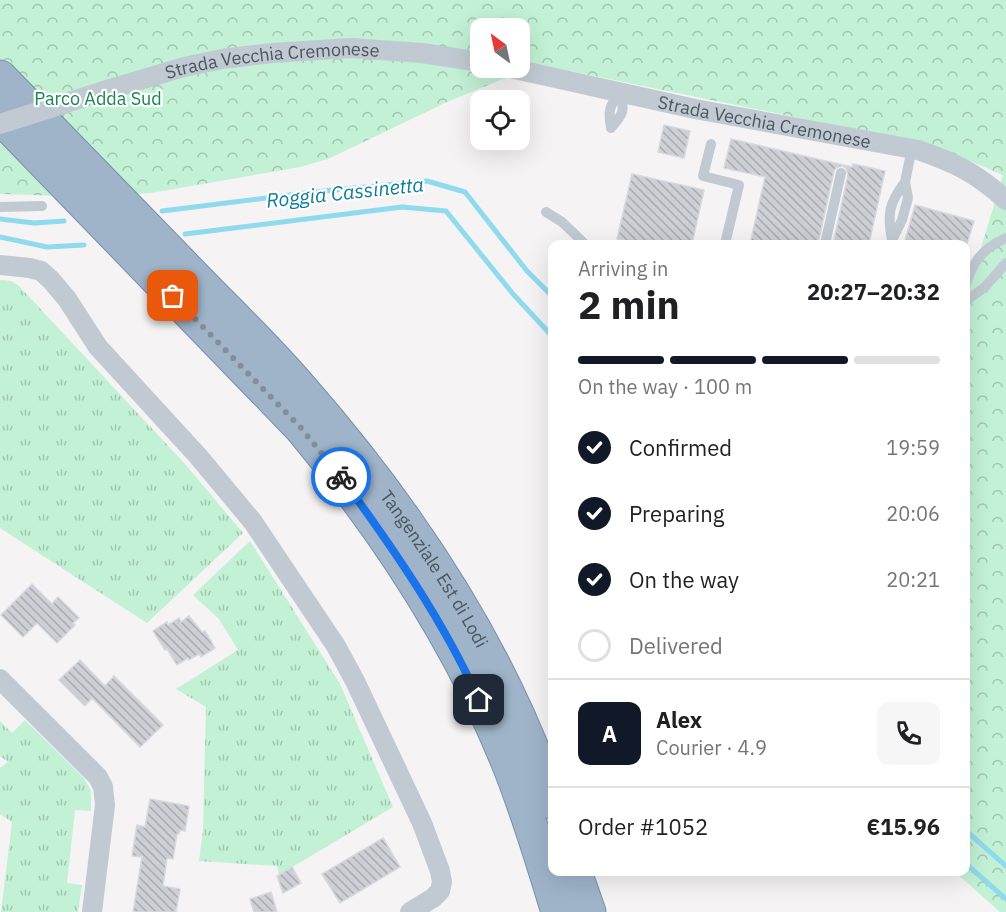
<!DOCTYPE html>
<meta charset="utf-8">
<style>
body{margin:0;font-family:"IBM Plex Sans",sans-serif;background:#f6f6f6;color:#202124;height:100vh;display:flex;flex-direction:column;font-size:22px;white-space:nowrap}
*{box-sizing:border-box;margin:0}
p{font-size:20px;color:#757577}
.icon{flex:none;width:33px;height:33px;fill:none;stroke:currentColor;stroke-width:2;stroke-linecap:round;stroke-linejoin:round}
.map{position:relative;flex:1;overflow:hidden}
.drawer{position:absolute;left:548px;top:240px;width:422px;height:636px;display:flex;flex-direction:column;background:#fff;border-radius:12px;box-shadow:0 6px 24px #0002}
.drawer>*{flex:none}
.needle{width:39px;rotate:327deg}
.fabs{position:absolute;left:470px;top:18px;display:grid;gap:12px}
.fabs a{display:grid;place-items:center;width:60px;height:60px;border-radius:12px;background:#fff;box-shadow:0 6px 24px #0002;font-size:30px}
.pin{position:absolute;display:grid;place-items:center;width:51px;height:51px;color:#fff;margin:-26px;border-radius:12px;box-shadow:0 3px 9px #0006}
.courier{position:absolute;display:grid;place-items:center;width:60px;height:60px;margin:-30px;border:4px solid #1a73e8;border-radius:50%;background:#fff;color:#222;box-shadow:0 2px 8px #0007}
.head em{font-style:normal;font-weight:700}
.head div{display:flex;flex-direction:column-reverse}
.head{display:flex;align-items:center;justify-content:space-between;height:102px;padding:0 30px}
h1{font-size:39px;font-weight:700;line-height:45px}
.bar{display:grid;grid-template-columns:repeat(4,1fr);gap:9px 6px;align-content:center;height:72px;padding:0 30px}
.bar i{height:8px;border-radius:4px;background:#e0e0e0}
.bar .active{background:#111827}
.bar p{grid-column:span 4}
.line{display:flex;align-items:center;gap:15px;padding:0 30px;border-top:2px solid #e0e0e0}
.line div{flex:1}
.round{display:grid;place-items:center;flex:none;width:63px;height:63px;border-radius:12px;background:#f6f6f6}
ol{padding:0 30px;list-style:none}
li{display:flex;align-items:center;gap:18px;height:66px}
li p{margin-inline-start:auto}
li .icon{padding:6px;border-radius:50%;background:#111827;color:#fff;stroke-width:4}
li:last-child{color:#757577}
li i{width:33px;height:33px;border:3px solid #e0e0e0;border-radius:50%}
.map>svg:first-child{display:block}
.grass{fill:url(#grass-tufts)}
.forest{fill:url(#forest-crowns);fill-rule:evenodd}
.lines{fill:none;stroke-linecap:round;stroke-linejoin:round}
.stream{stroke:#90daee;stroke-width:5}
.building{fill:url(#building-back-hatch);stroke:#d7d9de;stroke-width:1.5}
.trunk-casing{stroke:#7690ad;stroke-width:35}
.service{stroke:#c1cad2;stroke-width:10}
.minor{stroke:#c1cad2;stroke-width:20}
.trunk{stroke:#9fb4c9;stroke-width:33}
.minor-bridge{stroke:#c1cad2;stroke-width:20}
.done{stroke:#868d94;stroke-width:6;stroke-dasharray:0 10.8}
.route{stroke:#1a73e8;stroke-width:8}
.labels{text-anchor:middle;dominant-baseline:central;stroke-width:4.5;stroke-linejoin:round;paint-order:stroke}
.street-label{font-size:18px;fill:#4a5661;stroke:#fff}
.park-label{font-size:18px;fill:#17864f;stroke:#fff}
.water-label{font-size:20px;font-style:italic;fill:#0c7c9b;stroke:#fff}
</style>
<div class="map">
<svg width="1006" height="912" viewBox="0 0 1006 912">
<defs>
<pattern id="grass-tufts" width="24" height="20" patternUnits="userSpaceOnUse" patternTransform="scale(1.5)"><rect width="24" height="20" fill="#c3f1d5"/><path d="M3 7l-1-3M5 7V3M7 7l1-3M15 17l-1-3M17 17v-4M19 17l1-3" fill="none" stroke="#a0c6b0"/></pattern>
<pattern id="forest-crowns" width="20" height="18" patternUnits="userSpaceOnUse" patternTransform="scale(1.5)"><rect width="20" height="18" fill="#c3f1d5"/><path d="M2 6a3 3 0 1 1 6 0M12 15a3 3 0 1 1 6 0" fill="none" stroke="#a0c6b0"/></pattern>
<pattern id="building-back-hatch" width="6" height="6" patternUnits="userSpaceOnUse" patternTransform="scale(1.5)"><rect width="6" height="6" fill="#cdcfd5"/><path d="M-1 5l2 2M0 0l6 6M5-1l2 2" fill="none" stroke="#a8abb0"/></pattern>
</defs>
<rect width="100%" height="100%" fill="#f5f3f3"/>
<!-- grass -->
<g class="grass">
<polygon points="0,280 11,281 19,286 185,464 243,533 147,623 0,528"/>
<polygon points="250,541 340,684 393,807 279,875 277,866 199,861 203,830 206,707 176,689 238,650 219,619 193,595"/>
<polygon points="25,720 84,778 91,791 91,811 75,810 67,883 82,885 78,912 1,912 12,822 0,814 0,768 8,762 0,756 0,721 12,733"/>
</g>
<!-- forest -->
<path class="forest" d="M0,0H1006V912H1000L955,872H964L965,301L1003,175L932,145L565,70L534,72L503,79L447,102L328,159L300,167L151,193L92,197L0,194ZM480,28H519V68H480Z"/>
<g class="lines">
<!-- stream -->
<g class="stream">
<polyline points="162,211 314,192 427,181 465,192 527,271 552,296"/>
<polyline points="0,219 34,223 64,221"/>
<polyline points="185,234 402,207 446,211 513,294 552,336"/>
<polyline points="0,237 47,247 84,245"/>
<polyline points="964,829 1006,866"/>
<polyline points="964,862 1006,899"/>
</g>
</g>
<!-- building -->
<g class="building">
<polygon points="664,125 690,131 684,158 658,152"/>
<polygon points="731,139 852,167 853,164 885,171 869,244 833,244 848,175 846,168 842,166 836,168 834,171 818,244 750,244 765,177 724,168"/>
<polygon points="632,174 704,190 692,244 642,244 617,239"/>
<polygon points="915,205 974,221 967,244 904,244"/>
<polygon points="32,584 52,604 58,597 79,618 73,623 75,625 57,643 37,623 23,637 1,615"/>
<polygon points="189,616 202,632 205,631 215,648 201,657 199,654 189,660 188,658 177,665 167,649 165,650 153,631 167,622 168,625 179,618 181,622"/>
<polygon points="80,660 105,686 114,676 163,725 140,747 92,698 85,706 59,680"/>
<polygon points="150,799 189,806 185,831 180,830 179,834 177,834 173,859 167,858 163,886 180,889 176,912 133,912 142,857 132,856 137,825 145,827"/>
<polygon points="383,838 400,867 340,903 322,874"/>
<polygon points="292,867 301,883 283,893 277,876"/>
<polygon points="271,892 277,912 254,912 250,899"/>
</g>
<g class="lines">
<!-- trunk casing -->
<g class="trunk-casing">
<g id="trunk">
<path id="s3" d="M0,77C60,139 120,201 181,263C220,304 262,343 299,386C406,508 500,647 552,802"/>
<path d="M0,117L301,428C386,530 459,641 509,765C528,813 543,862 558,912"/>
<polyline points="575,872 589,912"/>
</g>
</g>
<!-- service -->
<g class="service">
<path d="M620,92C625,111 624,113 611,128C608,110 609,107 620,92Z"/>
<polyline points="711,144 703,176 739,185 725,244"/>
<path d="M905,182C889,203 887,214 892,240L902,220L908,198L905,182L912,148"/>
<polyline points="0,207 42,206"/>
<polyline points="546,212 562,222 585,244"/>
<polyline points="825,244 841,173"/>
<path d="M964,291C971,265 980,249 1006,238"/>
<polyline points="964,302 985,287 1006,263"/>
</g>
<!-- minor -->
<g class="minor">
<path id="s1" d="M510,68L695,109L918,150C956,163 976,173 1006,200"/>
<path id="s2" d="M110,89L184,67L222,59L272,53L351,48L422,53L480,62"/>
<polyline points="0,265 30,268 41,271 51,280 67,299 98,347 198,456 253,522 336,646 355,681 422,823 440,871 442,882 440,891 433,898 410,912"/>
<polyline points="0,679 98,777 103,787 105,805 92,912"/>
</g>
<!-- trunk -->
<use href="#trunk" class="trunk"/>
<!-- minor-bridge -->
<polyline class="minor-bridge" points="0,124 110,89"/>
</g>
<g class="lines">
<!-- done -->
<polyline class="done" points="173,296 301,428 341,477"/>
<!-- route -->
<path class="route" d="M341,477C393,548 443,620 479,700"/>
</g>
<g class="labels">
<!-- street labels -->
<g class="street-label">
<text stroke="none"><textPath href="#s2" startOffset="166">Strada Vecchia Cremonese</textPath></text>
<text stroke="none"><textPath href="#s1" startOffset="260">Strada Vecchia Cremonese</textPath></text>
<text stroke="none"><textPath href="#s3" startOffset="658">Tangenziale Est di Lodi</textPath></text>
</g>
<!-- park labels -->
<g class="park-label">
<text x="98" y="98">Parco Adda Sud</text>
</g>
<!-- water labels -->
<g class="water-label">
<text transform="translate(345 192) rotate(-6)">Roggia Cassinetta</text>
</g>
</g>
</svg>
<div class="fabs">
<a><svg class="needle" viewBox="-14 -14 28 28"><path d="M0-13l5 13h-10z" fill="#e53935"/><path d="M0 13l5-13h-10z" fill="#757577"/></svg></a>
<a><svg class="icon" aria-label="locate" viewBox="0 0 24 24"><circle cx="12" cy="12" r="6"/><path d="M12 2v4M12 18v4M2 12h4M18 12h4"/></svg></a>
</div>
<div class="pin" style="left:173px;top:296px;background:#ea580c"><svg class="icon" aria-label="bag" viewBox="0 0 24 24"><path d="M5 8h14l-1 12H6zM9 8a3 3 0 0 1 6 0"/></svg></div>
<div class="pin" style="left:479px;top:700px;background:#1f2937"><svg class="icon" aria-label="home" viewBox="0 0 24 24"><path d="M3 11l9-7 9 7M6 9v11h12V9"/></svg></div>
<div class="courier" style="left:341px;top:477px"><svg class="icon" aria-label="bike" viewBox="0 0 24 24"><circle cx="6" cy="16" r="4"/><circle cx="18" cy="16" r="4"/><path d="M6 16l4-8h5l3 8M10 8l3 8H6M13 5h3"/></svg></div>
<section class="drawer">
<div class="head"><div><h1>2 min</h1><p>Arriving in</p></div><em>20:27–20:32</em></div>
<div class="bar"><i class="active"></i><i class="active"></i><i class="active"></i><i></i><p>On the way · 100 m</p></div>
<ol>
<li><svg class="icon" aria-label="check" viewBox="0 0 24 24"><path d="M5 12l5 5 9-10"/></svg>Confirmed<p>19:59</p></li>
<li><svg class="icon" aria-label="check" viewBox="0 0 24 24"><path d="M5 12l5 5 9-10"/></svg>Preparing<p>20:06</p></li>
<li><svg class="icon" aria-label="check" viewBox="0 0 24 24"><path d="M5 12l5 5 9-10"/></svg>On the way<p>20:21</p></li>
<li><i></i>Delivered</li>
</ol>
<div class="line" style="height:108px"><b class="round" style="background:#111827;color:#fff">A</b><div><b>Alex</b><p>Courier · 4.9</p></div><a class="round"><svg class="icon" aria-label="phone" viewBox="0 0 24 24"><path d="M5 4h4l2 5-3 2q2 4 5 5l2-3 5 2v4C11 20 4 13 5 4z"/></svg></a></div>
<div class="line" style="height:78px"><div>Order #1052</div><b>€15.96</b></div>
</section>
</div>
